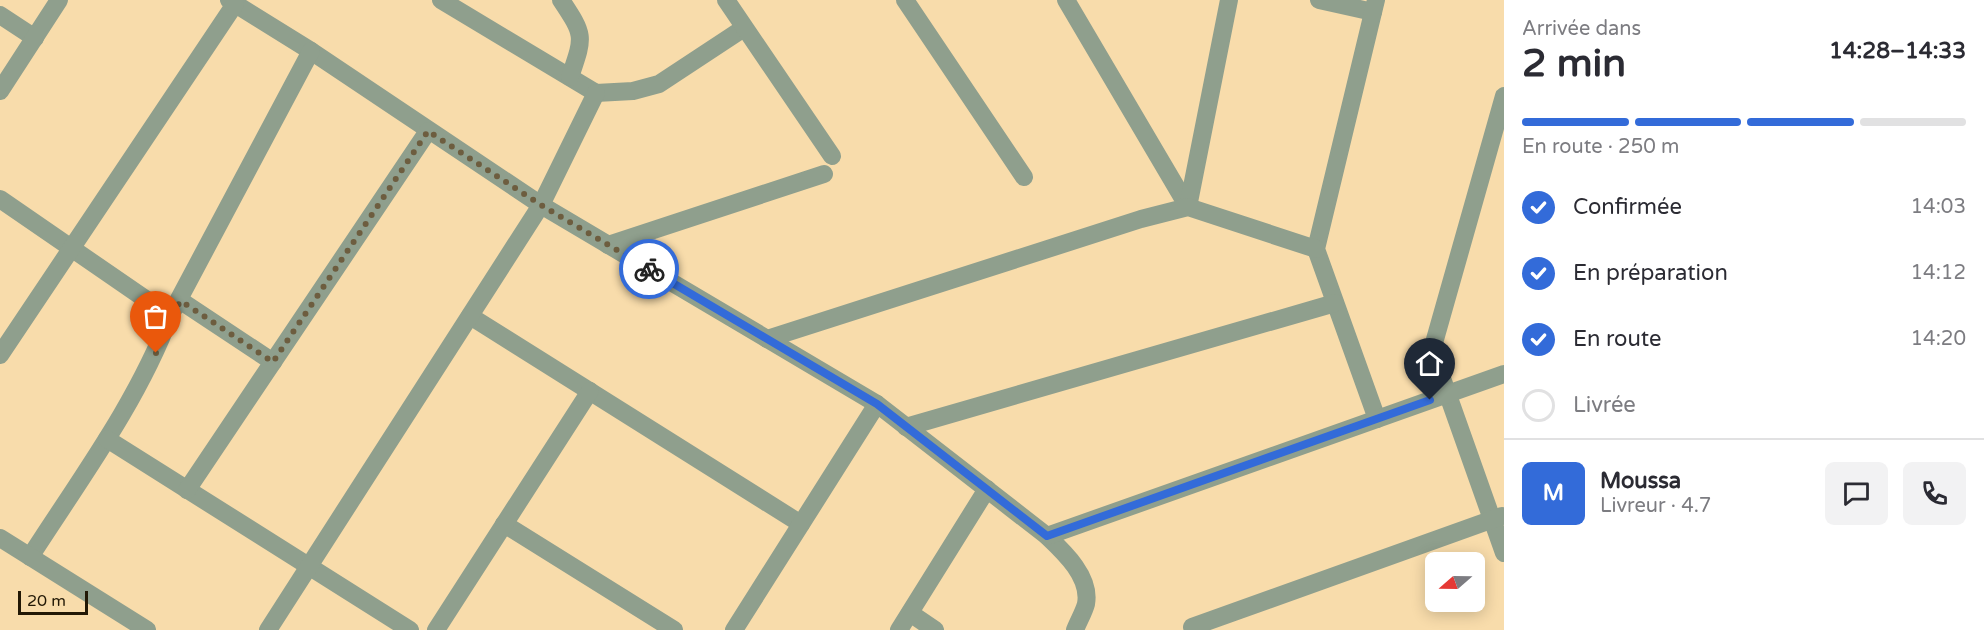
<!DOCTYPE html>
<html lang="fr">
<meta charset="utf-8">
<style>
body{margin:0;font-family:"Varela Round",sans-serif;background:#f2f2f3;color:#2b2b33;height:100vh;display:flex;flex-direction:column;font-size:22px;white-space:nowrap}
*{box-sizing:border-box;margin:0}
p{font-size:20px;color:#7c7c81}
.icon{flex:none;width:33px;height:33px;fill:none;stroke:currentColor;stroke-width:2;stroke-linecap:round;stroke-linejoin:round}
.map{position:relative;flex:1;overflow:hidden}
.side{display:flex;flex-direction:column;background:#fff;width:480px}
.side>*{flex:none}
.needle{width:39px;rotate:250deg}
.buttons{position:absolute;left:1425px;top:552px;display:grid;gap:12px}
.buttons a{display:grid;place-items:center;width:60px;height:60px;border-radius:9px;background:#fff;box-shadow:0 3px 15px #0003;font-size:30px}
.scale{position:absolute;left:18px;bottom:15px;width:70px;box-sizing:border-box;padding-left:6px;border:3px solid #221805;border-top:0;font-size:16px;line-height:21px;white-space:nowrap;color:#221805;-webkit-text-stroke:4px #f8dcab;paint-order:stroke}
.pin{position:absolute;display:grid;place-items:center;width:51px;height:51px;color:#fff;margin:-62px -26px;border-radius:50% 50% 50% 0;rotate:-45deg;box-shadow:0 0 6px #0007}
.pin .icon{rotate:45deg}
.courier{position:absolute;display:grid;place-items:center;width:60px;height:60px;margin:-30px;border:4px solid #336bd9;border-radius:50%;background:#fff;color:#222;box-shadow:0 2px 8px #0007}
.headline em{font-style:normal;font-weight:700}
.headline div{display:flex;flex-direction:column-reverse}
.headline{display:flex;align-items:center;justify-content:space-between;height:102px;padding:0 18px}
h1{font-size:39px;font-weight:700;line-height:45px}
.bar{display:grid;grid-template-columns:repeat(4,1fr);gap:9px 6px;align-content:center;height:72px;padding:0 18px}
.bar i{height:8px;border-radius:4px;background:#e1e1e2}
.bar .on{background:#336bd9}
.bar p{grid-column:span 4}
.line{display:flex;align-items:center;gap:15px;padding:0 18px;border-top:2px solid #e1e1e2}
.line div{flex:1}
.round{display:grid;place-items:center;flex:none;width:63px;height:63px;border-radius:9px;background:#f2f2f3}
ol{padding:0 18px;list-style:none}
li{display:flex;align-items:center;gap:18px;height:66px}
li p{margin-inline-start:auto}
li .icon{padding:6px;border-radius:50%;background:#336bd9;color:#fff;stroke-width:4}
li:last-child{color:#7c7c81}
li i{width:33px;height:33px;border:3px solid #e1e1e2;border-radius:50%}
main{display:flex;flex:1;min-height:0}
.map>svg:first-child{display:block}
.lines{fill:none;stroke-linecap:round;stroke-linejoin:round}
.street{stroke:#8f9f8d;stroke-width:18}
.done{stroke:#6d5d3f;stroke-width:6;stroke-dasharray:0 10.8}
.route{stroke:#336bd9;stroke-width:8}
</style>
<main>
<div class="map">
<svg width="1504" height="630" viewBox="0 0 1504 630">
<rect width="100%" height="100%" fill="#f8dcab"/>
<g class="lines">
<!-- street -->
<g class="street">
<path d="M229,0L311,51L541,205L877,404L1047,536C1064,552 1091,577 1086,604C1084,612 1078,622 1075,630"/>
<polyline points="441,0 596,93 633,91 659,84 744,28"/>
<path d="M561,0C585,36 584,36 570,77"/>
<polyline points="726,0 832,156"/>
<polyline points="905,0 1024,177"/>
<polyline points="1066,0 1188,207"/>
<polyline points="1319,0 1373,12"/>
<polyline points="1376,0 1316,249 1377,419"/>
<polyline points="0,15 35,38"/>
<polyline points="0,91 59,0"/>
<polyline points="1504,96 1432,350 1504,553"/>
<path d="M0,199L170,316C137,403 80,479 30,557"/>
<polyline points="1188,207 1229,0"/>
<polyline points="608,245 824,174"/>
<polyline points="181,301 273,362"/>
<polyline points="170,316 311,51"/>
<polyline points="470,316 801,524"/>
<polyline points="767,339 1141,219 1188,207 1316,249"/>
<polyline points="0,355 235,4"/>
<polyline points="906,427 1335,303"/>
<polyline points="107,439 410,630"/>
<polyline points="187,490 428,131"/>
<polyline points="504,524 674,630"/>
<polyline points="1047,536 1504,374"/>
<polyline points="0,538 147,630"/>
<polyline points="910,613 935,630"/>
<polyline points="1192,627 1502,516"/>
<polyline points="268,630 541,205 596,93"/>
<polyline points="436,630 590,391"/>
<polyline points="734,630 877,404"/>
<polyline points="899,630 987,489"/>
</g>
</g>
<g class="lines">
<!-- done -->
<polyline class="done" points="156,353 170,316 181,301 273,362 428,131 541,205 649,269"/>
<!-- route -->
<polyline class="route" points="649,269 877,404 1047,536 1430,400"/>
</g>
</svg>
<div class="buttons">
<a><svg class="needle" viewBox="-14 -14 28 28"><path d="M0-13l5 13h-10z" fill="#e53935"/><path d="M0 13l5-13h-10z" fill="#7c7c81"/></svg></a>
</div>
<div class="scale">20 m</div>
<div class="pin" style="left:156px;top:353px;background:#ea580c"><svg class="icon" aria-label="bag" viewBox="0 0 24 24"><path d="M5 8h14l-1 12H6zM9 8a3 3 0 0 1 6 0"/></svg></div>
<div class="pin" style="left:1430px;top:400px;background:#1f2937"><svg class="icon" aria-label="home" viewBox="0 0 24 24"><path d="M3 11l9-7 9 7M6 9v11h12V9"/></svg></div>
<div class="courier" style="left:649px;top:269px"><svg class="icon" aria-label="bike" viewBox="0 0 24 24"><circle cx="6" cy="16" r="4"/><circle cx="18" cy="16" r="4"/><path d="M6 16l4-8h5l3 8M10 8l3 8H6M13 5h3"/></svg></div>
</div>
<section class="side">
<div class="headline"><div><h1>2 min</h1><p>Arrivée dans</p></div><em>14:28–14:33</em></div>
<div class="bar"><i class="on"></i><i class="on"></i><i class="on"></i><i></i><p>En route · 250 m</p></div>
<ol>
<li><svg class="icon" aria-label="check" viewBox="0 0 24 24"><path d="M5 12l5 5 9-10"/></svg>Confirmée<p>14:03</p></li>
<li><svg class="icon" aria-label="check" viewBox="0 0 24 24"><path d="M5 12l5 5 9-10"/></svg>En préparation<p>14:12</p></li>
<li><svg class="icon" aria-label="check" viewBox="0 0 24 24"><path d="M5 12l5 5 9-10"/></svg>En route<p>14:20</p></li>
<li><i></i>Livrée</li>
</ol>
<div class="line" style="height:108px"><b class="round" style="background:#336bd9;color:#fff">M</b><div><b>Moussa</b><p>Livreur · 4.7</p></div><a class="round"><svg class="icon" aria-label="chat" viewBox="0 0 24 24"><path d="M4 5h16v11H9l-5 4z"/></svg></a><a class="round"><svg class="icon" aria-label="phone" viewBox="0 0 24 24"><path d="M5 4h4l2 5-3 2q2 4 5 5l2-3 5 2v4C11 20 4 13 5 4z"/></svg></a></div>
</section>
</main>
